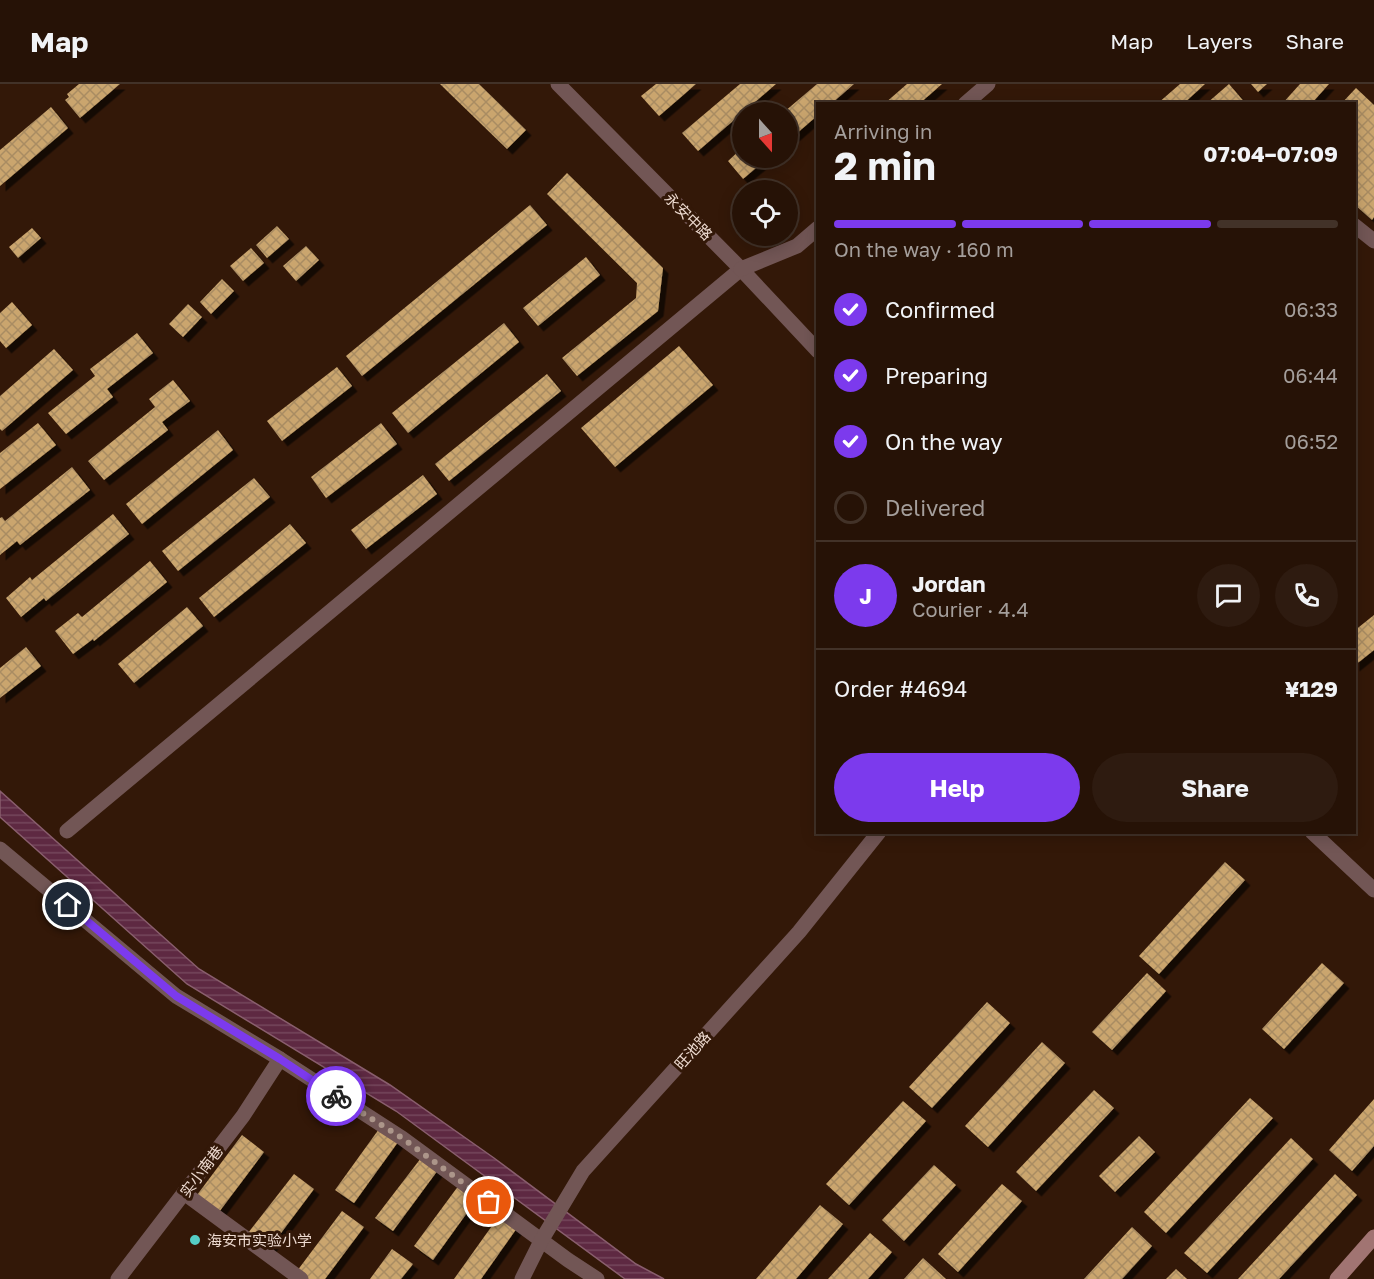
<!DOCTYPE html>
<meta charset="utf-8">
<style>
body{margin:0;font-family:"Golos Text","Noto Sans SC",sans-serif;background:#2e1b10;color:#f1f3f6;height:100vh;display:flex;flex-direction:column;font-size:22px;white-space:nowrap}
*{box-sizing:border-box;margin:0}
p{font-size:20px;color:#a49e9b}
.icon{flex:none;width:33px;height:33px;fill:none;stroke:currentColor;stroke-width:2;stroke-linecap:round;stroke-linejoin:round}
.map{position:relative;flex:1;overflow:hidden}
.details{position:absolute;left:816px;top:18px;width:540px;height:732px;display:flex;flex-direction:column;background:#261206;border-radius:0px;box-shadow:0 3px 15px #0003,0 0 0 2px #423228}
.details>*{flex:none}
.needle{width:39px;rotate:159deg}
.buttons{position:absolute;left:732px;top:18px;display:grid;gap:12px}
.buttons a{display:grid;place-items:center;width:66px;height:66px;border-radius:50%;background:#261206;box-shadow:0 3px 15px #0003,0 0 0 2px #423228;font-size:30px}
.pin{position:absolute;display:grid;place-items:center;width:51px;height:51px;color:#fff;margin:-26px;border:3px solid #fff;border-radius:50%;box-shadow:0 2px 6px #0007}
.courier{position:absolute;display:grid;place-items:center;width:60px;height:60px;margin:-30px;border:4px solid #7c3aed;border-radius:50%;background:#fff;color:#222;box-shadow:0 2px 8px #0007}
.summary em{font-style:normal;font-weight:700}
.summary div{display:flex;flex-direction:column-reverse}
.summary{display:flex;align-items:center;justify-content:space-between;height:102px;padding:0 18px}
h1{font-size:39px;font-weight:700;line-height:45px}
.bar{display:grid;grid-template-columns:repeat(4,1fr);gap:9px 6px;align-content:center;height:72px;padding:0 18px}
.bar i{height:8px;border-radius:4px;background:#423228}
.bar .current{background:#7c3aed}
.bar p{grid-column:span 4}
.line{display:flex;align-items:center;gap:15px;padding:0 18px;border-top:2px solid #423228}
.line div{flex:1}
.round{display:grid;place-items:center;flex:none;width:63px;height:63px;border-radius:32px;background:#2e1b10}
ol{padding:0 18px;list-style:none}
li{display:flex;align-items:center;gap:18px;height:66px}
li p{margin-inline-start:auto}
li .icon{padding:6px;border-radius:50%;background:#7c3aed;color:#fff;stroke-width:4}
li:last-child{color:#a49e9b}
li i{width:33px;height:33px;border:3px solid #423228;border-radius:50%}
.button{display:flex;gap:12px;margin-top:auto;padding:12px 18px}
.button a{flex:1;height:69px;border-radius:36px;background:#7c3aed;color:#fff;font-size:24px;font-weight:700;line-height:69px;text-align:center}
.button a+a{background:#2e1b10;color:#f1f3f6}
header{display:flex;align-items:center;gap:36px;box-sizing:border-box;height:84px;padding:0 30px;background:#261206;border-bottom:2px solid #423228}
header strong{font-size:28px}
nav{display:flex;gap:33px;margin-inline-start:auto;font-size:21px}
.map>svg:first-child{display:block}
.water{fill:url(#water-rules);stroke:#895e6d;stroke-width:1.5}
.building{fill:url(#building-cross-hatch);filter:url(#shadow)}
.lines{fill:none;stroke-linecap:round;stroke-linejoin:round}
.minor{stroke:#725655;stroke-width:15}
.tertiary{stroke:#725655;stroke-width:15}
.secondary{stroke:#a17472;stroke-width:15}
.done{stroke:#ac968a;stroke-width:6;stroke-dasharray:0 10.8}
.route{stroke:#7c3aed;stroke-width:8}
.poi-dot{fill:#55cec6;stroke:#331808;stroke-width:2}
.labels{text-anchor:middle;dominant-baseline:central;stroke-width:6;stroke-linejoin:round;paint-order:stroke}
.street-label{font-size:15px;fill:#eddad0;stroke:#331808}
.poi-label{font-size:15px;fill:#eddad0;stroke:#331808;text-anchor:start}
</style>
<header>
<strong>Map</strong>
<nav><a>Map</a><a>Layers</a><a>Share</a></nav>
</header>
<div class="map">
<svg width="1374" height="1195" viewBox="0 0 1374 1195">
<defs>
<pattern id="water-rules" width="6" height="5" patternUnits="userSpaceOnUse" patternTransform="scale(1.5)"><rect width="6" height="5" fill="#5e2942"/><path d="M0 2.5h6" fill="none" stroke="#75475c"/></pattern>
<pattern id="building-cross-hatch" width="8" height="8" patternUnits="userSpaceOnUse" patternTransform="scale(1.5)"><rect width="8" height="8" fill="#caa56e"/><path d="M0 0l8 8M0 8l8-8" fill="none" stroke="#a98c62"/></pattern>
<filter id="shadow"><feDropShadow dx="5.5" dy="5.5" stdDeviation="0" flood-color="#0009"/></filter>
</defs>
<rect width="100%" height="100%" fill="#331808"/>
<!-- water -->
<polygon class="water" points="0,707 199,885 390,1001 494,1074 636,1180 664,1195 625,1195 396,1027 187,900 0,733"/>
<!-- building -->
<g class="building">
<polygon points="79,0 120,0 80,34 65,16 69,13 67,10"/>
<polygon points="440,0 479,0 526,46 507,65"/>
<polygon points="656,0 696,0 659,32 641,12"/>
<polygon points="740,0 776,0 698,67 682,49"/>
<polygon points="817,0 854,0 831,20 818,20 818,31 788,57 788,28 784,28"/>
<polygon points="907,0 942,0 919,20 884,20"/>
<polygon points="1180,0 1205,0 1183,20 1157,20"/>
<polygon points="1229,0 1246,20 1206,20"/>
<polygon points="1251,0 1267,0 1258,8"/>
<polygon points="1300,0 1329,0 1311,20 1282,20"/>
<polygon points="1356,4 1374,21 1374,133 1372,136 1354,120 1354,20 1341,20"/>
<polygon points="51,23 68,44 0,102 0,66"/>
<polygon points="742,64 742,74 768,74 743,95 728,77"/>
<polygon points="567,89 663,184 658,227 577,292 562,274 636,214 637,199 547,110"/>
<polygon points="530,121 547,141 362,292 346,272"/>
<polygon points="277,142 289,155 267,174 256,161"/>
<polygon points="32,144 41,154 18,174 9,163"/>
<polygon points="306,162 319,176 296,197 283,182"/>
<polygon points="251,164 264,179 243,197 230,182"/>
<polygon points="586,173 600,191 538,242 523,224"/>
<polygon points="222,195 234,207 211,230 200,218"/>
<polygon points="12,218 32,241 6,264 0,257 0,229"/>
<polygon points="188,220 202,233 183,253 169,240"/>
<polygon points="504,239 519,258 408,349 392,329"/>
<polygon points="137,249 153,269 107,305 113,313 66,350 48,329 95,292 90,285"/>
<polygon points="679,262 713,301 615,383 581,344"/>
<polygon points="54,265 73,286 2,347 0,345 0,312"/>
<polygon points="337,283 352,302 282,357 267,337"/>
<polygon points="547,290 561,307 449,397 435,380"/>
<polygon points="173,296 190,317 162,338 168,346 104,396 88,377 155,323 149,315"/>
<polygon points="38,339 56,361 0,405 0,369"/>
<polygon points="381,339 397,360 326,414 311,393"/>
<polygon points="218,346 233,366 142,440 126,420"/>
<polygon points="72,383 90,406 20,461 17,457 0,471 0,434 2,433 5,437"/>
<polygon points="423,391 437,410 366,465 351,446"/>
<polygon points="254,394 270,413 178,487 162,467"/>
<polygon points="113,430 129,450 46,517 44,514 21,533 6,514 30,493 32,496"/>
<polygon points="290,440 306,459 214,533 199,514"/>
<polygon points="150,477 167,498 94,557 93,555 73,570 55,547 78,529 82,533"/>
<polygon points="187,523 203,542 134,599 118,580"/>
<polygon points="1374,531 1374,566 1354,582 1354,547"/>
<polygon points="26,563 41,582 0,614 0,584"/>
<polygon points="1225,778 1245,796 1159,890 1139,872"/>
<polygon points="1322,879 1344,899 1284,965 1262,945"/>
<polygon points="1147,889 1166,907 1112,966 1092,948"/>
<polygon points="987,918 1010,939 932,1024 909,1003"/>
<polygon points="1042,958 1065,979 988,1063 965,1042"/>
<polygon points="1094,1006 1114,1024 1036,1107 1016,1088"/>
<polygon points="1250,1014 1273,1034 1166,1149 1144,1128"/>
<polygon points="1374,1015 1374,1062 1352,1087 1329,1066"/>
<polygon points="903,1017 926,1037 849,1121 826,1100"/>
<polygon points="379,1045 398,1058 354,1119 335,1106"/>
<polygon points="242,1051 264,1068 219,1128 197,1111"/>
<polygon points="1139,1052 1155,1068 1115,1108 1099,1092"/>
<polygon points="1291,1054 1313,1075 1207,1189 1184,1169"/>
<polygon points="421,1074 438,1086 393,1147 375,1134"/>
<polygon points="934,1081 956,1101 904,1157 882,1136"/>
<polygon points="294,1090 314,1105 269,1165 248,1149"/>
<polygon points="1335,1090 1357,1111 1279,1195 1238,1195"/>
<polygon points="1002,1100 1022,1117 958,1188 938,1170"/>
<polygon points="459,1101 477,1115 433,1176 414,1162"/>
<polygon points="820,1121 843,1140 796,1195 756,1195"/>
<polygon points="342,1127 364,1143 325,1195 307,1195 297,1187"/>
<polygon points="499,1132 517,1144 481,1195 454,1195"/>
<polygon points="1132,1143 1152,1162 1122,1195 1084,1195"/>
<polygon points="870,1149 892,1168 868,1195 828,1195"/>
<polygon points="392,1165 413,1180 401,1195 370,1195"/>
<polygon points="923,1174 946,1195 904,1195"/>
<polygon points="1176,1185 1187,1195 1166,1195"/>
</g>
<g class="lines">
<!-- minor -->
<g class="minor">
<polyline points="1354,141 1374,157"/>
<polyline points="67,747 741,185"/>
<polyline points="0,765 176,912 280,975 402,1054 568,1176 597,1195"/>
<polyline points="184,1109 301,1195"/>
<polyline points="118,1195 243,1032 280,975"/>
<polyline points="522,1195 541,1157 583,1087 799,848 879,748"/>
</g>
<!-- tertiary -->
<g class="tertiary">
<polyline points="558,0 741,185 818,267"/>
<polyline points="965,20 988,0"/>
<polyline points="741,185 797,162 818,144"/>
<polyline points="1312,748 1374,806"/>
</g>
<!-- secondary -->
<polyline class="secondary" points="1337,1195 1374,1153"/>
</g>
<g class="lines">
<!-- done -->
<polyline class="done" points="336,1012 402,1054 489,1118"/>
<!-- route -->
<polyline class="route" points="68,821 176,912 280,975 336,1012"/>
</g>
<!-- markers -->
<circle class="poi-dot" cx="195" cy="1156" r="6"/>
<g class="labels">
<!-- street labels -->
<g class="street-label">
<text transform="translate(689 132) rotate(45)">永安中路</text>
<text transform="translate(692 966) rotate(-48)">旺池路</text>
<text transform="translate(201 1087) rotate(-53)">实小南巷</text>
</g>
<!-- poi labels -->
<g class="poi-label">
<text x="207" y="1156">海安市实验小学</text>
</g>
</g>
</svg>
<div class="buttons">
<a><svg class="needle" viewBox="-14 -14 28 28"><path d="M0-13l5 13h-10z" fill="#e53935"/><path d="M0 13l5-13h-10z" fill="#a49e9b"/></svg></a>
<a><svg class="icon" aria-label="locate" viewBox="0 0 24 24"><circle cx="12" cy="12" r="6"/><path d="M12 2v4M12 18v4M2 12h4M18 12h4"/></svg></a>
</div>
<div class="pin" style="left:489px;top:1118px;background:#ea580c"><svg class="icon" aria-label="bag" viewBox="0 0 24 24"><path d="M5 8h14l-1 12H6zM9 8a3 3 0 0 1 6 0"/></svg></div>
<div class="pin" style="left:68px;top:821px;background:#1f2937"><svg class="icon" aria-label="home" viewBox="0 0 24 24"><path d="M3 11l9-7 9 7M6 9v11h12V9"/></svg></div>
<div class="courier" style="left:336px;top:1012px"><svg class="icon" aria-label="bike" viewBox="0 0 24 24"><circle cx="6" cy="16" r="4"/><circle cx="18" cy="16" r="4"/><path d="M6 16l4-8h5l3 8M10 8l3 8H6M13 5h3"/></svg></div>
<section class="details">
<div class="summary"><div><h1>2 min</h1><p>Arriving in</p></div><em>07:04–07:09</em></div>
<div class="bar"><i class="current"></i><i class="current"></i><i class="current"></i><i></i><p>On the way · 160 m</p></div>
<ol>
<li><svg class="icon" aria-label="check" viewBox="0 0 24 24"><path d="M5 12l5 5 9-10"/></svg>Confirmed<p>06:33</p></li>
<li><svg class="icon" aria-label="check" viewBox="0 0 24 24"><path d="M5 12l5 5 9-10"/></svg>Preparing<p>06:44</p></li>
<li><svg class="icon" aria-label="check" viewBox="0 0 24 24"><path d="M5 12l5 5 9-10"/></svg>On the way<p>06:52</p></li>
<li><i></i>Delivered</li>
</ol>
<div class="line" style="height:108px"><b class="round" style="background:#7c3aed;color:#fff">J</b><div><b>Jordan</b><p>Courier · 4.4</p></div><a class="round"><svg class="icon" aria-label="chat" viewBox="0 0 24 24"><path d="M4 5h16v11H9l-5 4z"/></svg></a><a class="round"><svg class="icon" aria-label="phone" viewBox="0 0 24 24"><path d="M5 4h4l2 5-3 2q2 4 5 5l2-3 5 2v4C11 20 4 13 5 4z"/></svg></a></div>
<div class="line" style="height:78px"><div>Order #4694</div><b>¥129</b></div>
<div class="button"><a>Help</a><a>Share</a></div>
</section>
</div>
